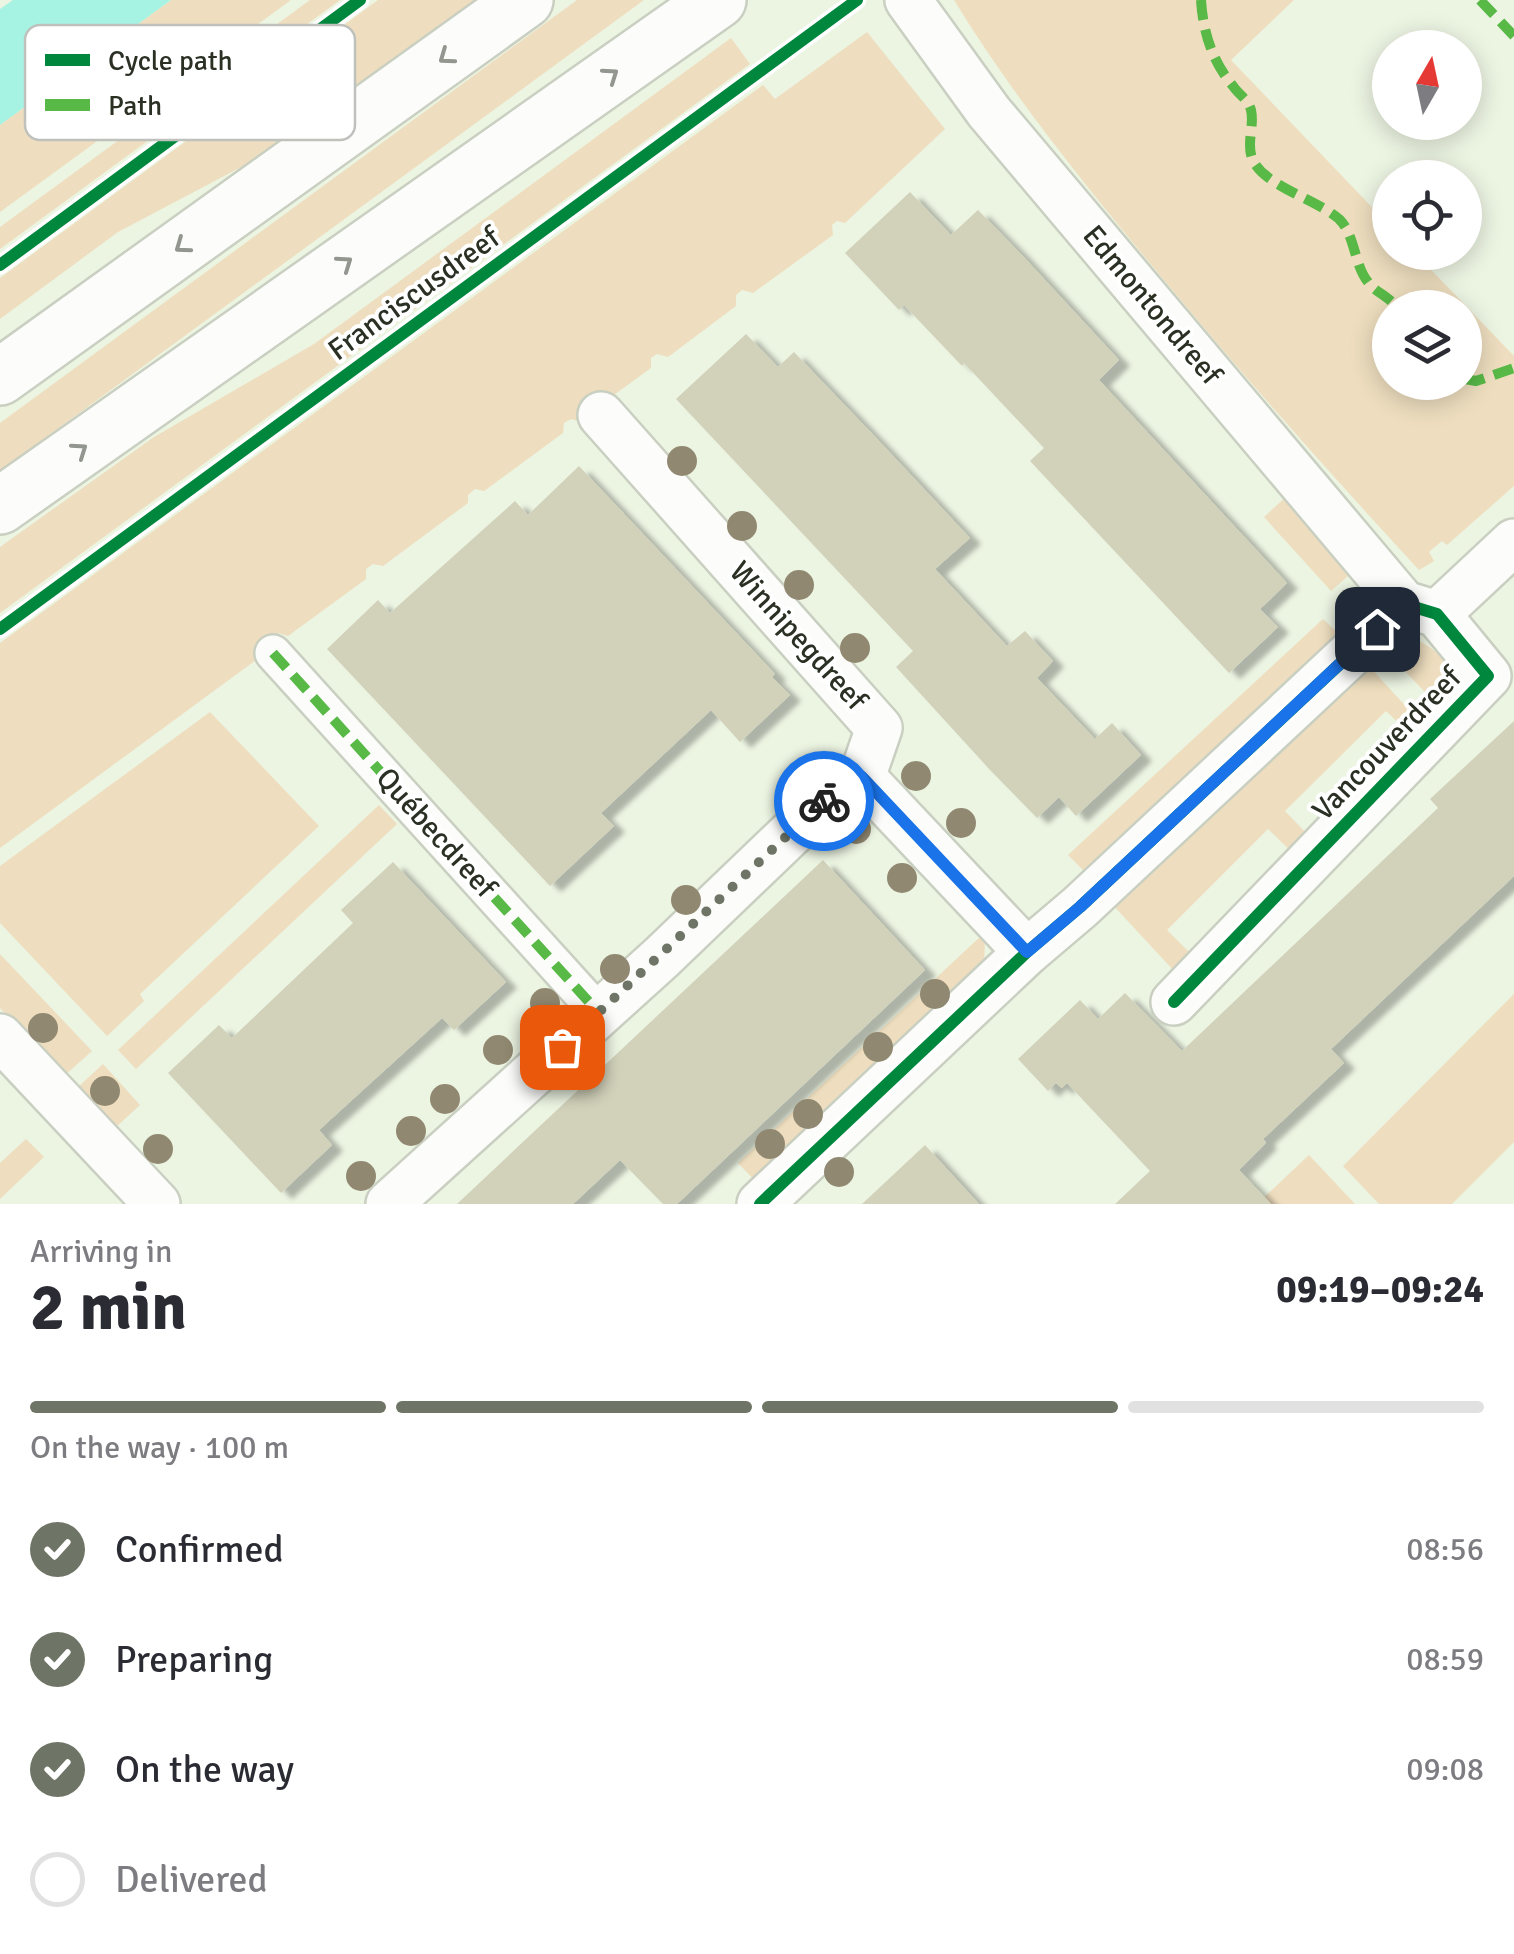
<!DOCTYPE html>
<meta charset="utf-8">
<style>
body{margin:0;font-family:Signika,sans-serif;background:#f7f7f7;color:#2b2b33;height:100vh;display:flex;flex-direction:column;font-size:38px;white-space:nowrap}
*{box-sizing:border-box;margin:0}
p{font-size:32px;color:#7c7c81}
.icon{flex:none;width:55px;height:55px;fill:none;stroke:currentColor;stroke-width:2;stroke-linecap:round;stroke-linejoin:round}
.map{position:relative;height:1204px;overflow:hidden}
.panel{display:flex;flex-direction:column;background:#fff;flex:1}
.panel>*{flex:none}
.needle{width:65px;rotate:9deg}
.tools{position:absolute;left:1372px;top:30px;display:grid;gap:20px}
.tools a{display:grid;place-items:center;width:110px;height:110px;border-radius:50%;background:#fff;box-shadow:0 5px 25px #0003;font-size:50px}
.pin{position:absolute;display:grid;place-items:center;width:85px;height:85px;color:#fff;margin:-42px;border-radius:20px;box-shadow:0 5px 15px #0006}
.courier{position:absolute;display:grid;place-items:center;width:100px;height:100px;margin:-50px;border:8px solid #1a73e8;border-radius:50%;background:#fff;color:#222;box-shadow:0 2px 12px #0007}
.head em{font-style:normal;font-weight:700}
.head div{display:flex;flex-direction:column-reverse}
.head{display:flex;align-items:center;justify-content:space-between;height:170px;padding:0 30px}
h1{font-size:65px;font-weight:700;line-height:75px}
.bar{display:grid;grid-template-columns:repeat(4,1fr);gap:15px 10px;align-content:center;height:120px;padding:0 30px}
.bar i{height:12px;border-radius:8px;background:#e1e1e2}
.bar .on{background:#6e7566}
.bar p{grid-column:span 4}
ol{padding:0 30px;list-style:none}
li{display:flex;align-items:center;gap:30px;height:110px}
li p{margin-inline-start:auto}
li .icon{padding:10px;border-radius:50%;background:#6e7566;color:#fff;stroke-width:4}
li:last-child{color:#7c7c81}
li i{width:55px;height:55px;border:5px solid #e1e1e2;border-radius:50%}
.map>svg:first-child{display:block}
.green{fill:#eedebf;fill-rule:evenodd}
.water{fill:#a7f3e3}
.building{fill:#d2d2bb;filter:url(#shadow)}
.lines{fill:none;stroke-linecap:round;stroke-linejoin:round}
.pedestrian-casing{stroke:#c9cfc1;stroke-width:40}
.minor-casing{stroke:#c9cfc1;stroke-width:50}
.secondary-casing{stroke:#c9cfc1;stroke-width:60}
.pedestrian{stroke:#fcfdfb;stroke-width:35}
.minor{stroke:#fcfdfb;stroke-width:45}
.secondary{stroke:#fcfdfb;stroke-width:55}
.quiet{stroke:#58b947;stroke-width:10;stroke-dasharray:20 10;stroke-linecap:butt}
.cycleway-casing{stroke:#fff;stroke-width:19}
.cycleway{stroke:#00873e;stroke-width:12}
.tree{fill:#918871}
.oneway{stroke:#93968f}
.done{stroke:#6e7566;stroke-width:10;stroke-dasharray:0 18}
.route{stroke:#1a73e8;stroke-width:12}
.labels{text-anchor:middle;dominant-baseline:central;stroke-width:8;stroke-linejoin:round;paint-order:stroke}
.street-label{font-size:30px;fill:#2a3023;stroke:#fff}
.key{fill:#fff;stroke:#bfc1bd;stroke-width:2.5}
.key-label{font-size:28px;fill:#2a3023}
</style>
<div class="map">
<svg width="1514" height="1204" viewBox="0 0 1514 1204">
<defs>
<filter id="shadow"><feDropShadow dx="11" dy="6" stdDeviation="2.5" flood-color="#0004"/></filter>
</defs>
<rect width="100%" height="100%" fill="#ecf4e2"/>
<!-- green -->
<g class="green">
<polygon points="171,0 291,0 0,212 0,125"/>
<polygon points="310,0 340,0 0,249 0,227"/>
<polygon points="378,0 476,0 270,152 118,232 0,319 0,278"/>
<polygon points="577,0 644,0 0,471 0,423"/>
<path d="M954,0H1294L1231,60L1390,226V252L1415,253L1514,356V486L1447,545L1442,541L1429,552L1434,561L1419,570C1321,464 1226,356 1134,244C1070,166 1007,87 954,0ZM1390,308H1465V382H1390Z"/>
<polygon points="867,32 945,129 845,223 837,221 832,225 833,235 753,293 742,290 736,295 736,306 668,357 657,354 651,358 651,368 578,421 571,419 564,423 563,433 484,491 475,489 468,495 468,503 383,566 373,564 366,569 366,579 288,636 278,633 272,637 271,649 0,848 0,643 763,85 775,99"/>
<polygon points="731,38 750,64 0,613 0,547 154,437 314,344"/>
<polygon points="1289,494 1357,568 1331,591 1264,517"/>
<polygon points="1323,619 1339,634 1085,872 1068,855"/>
<path d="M1403,636C1422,638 1458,662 1452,686C1450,693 1443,701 1440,708L1383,648Z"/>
<polygon points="1367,664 1423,725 1412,736 1386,711 1285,811 1310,837 1294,854 1268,829 1167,930 1192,955 1175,972 1111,903"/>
<polygon points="210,712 319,826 140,994 144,1001 107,1036 0,923 0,866"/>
<polygon points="379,805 397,824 136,1069 118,1050"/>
<polygon points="982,935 985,938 984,968 756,1182 738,1163"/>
<polygon points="0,954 92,1051 64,1076 0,1008"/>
<polygon points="1514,994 1514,1142 1452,1204 1379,1204 1343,1166"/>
<polygon points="103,1064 140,1105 115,1128 76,1089"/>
<polygon points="26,1139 44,1157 0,1199 0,1163"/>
<polygon points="1309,1155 1355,1204 1257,1204"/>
</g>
<!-- water -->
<polygon class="water" points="13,0 171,0 0,125 0,9"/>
<!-- building -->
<g class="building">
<polygon points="910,192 951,235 978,210 1021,254 1119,360 1099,380 1287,583 1260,609 1278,627 1229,673 1030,461 1044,448 964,363 962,366 904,305 899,310 845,253"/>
<polygon points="746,334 778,367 794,352 881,443 970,538 935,569 1007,646 1025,631 1053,661 1037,678 1095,739 1112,723 1141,755 1076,816 1059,797 1037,818 991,771 896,667 913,651 676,399"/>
<polygon points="579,466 775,674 772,677 790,695 740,742 711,710 601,813 614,826 550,886 327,649 378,600 390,613 515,501 528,515"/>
<polygon points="1514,721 1514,876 1331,1049 1344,1063 1263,1139 1266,1143 1239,1170 1271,1204 1115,1204 1150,1171 1067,1083 1062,1088 1056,1083 1048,1091 1018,1059 1080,1000 1098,1019 1125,993 1182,1051 1438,808 1430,799"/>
<polygon points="823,860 925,970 677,1204 663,1204 620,1160 573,1204 457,1204"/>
<polygon points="393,862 506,982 454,1030 442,1018 319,1130 332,1145 281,1193 168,1073 219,1025 232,1038 353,923 341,910"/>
<polygon points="925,1145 979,1204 862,1204"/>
</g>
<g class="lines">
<!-- pedestrian casing -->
<g class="pedestrian-casing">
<polyline id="pedestrian" points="273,653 599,1013"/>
</g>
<!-- minor casing -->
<g class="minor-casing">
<g id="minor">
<polyline points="908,0 989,112 1404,604"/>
<polyline points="601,415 879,728 862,777 1027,952"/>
<polyline points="1437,614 1514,542"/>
<polyline points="0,1037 157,1204"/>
<polyline points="389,1204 662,957 832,794 862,777"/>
<polyline points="760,1204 1027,952 1080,907 1404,604 1437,614 1488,676 1174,1002"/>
</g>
</g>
<!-- secondary casing -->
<g class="secondary-casing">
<g id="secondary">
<polyline points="0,377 525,0"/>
<polyline points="0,506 718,0"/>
</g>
</g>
<!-- pedestrian -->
<use href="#pedestrian" class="pedestrian"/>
<!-- minor -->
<use href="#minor" class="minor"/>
<!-- secondary -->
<use href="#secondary" class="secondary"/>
<!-- quiet -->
<g class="quiet">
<path d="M1201,0C1203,32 1212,61 1233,86C1239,95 1248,99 1251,110C1255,128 1244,147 1255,164C1271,188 1315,199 1339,219C1355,234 1354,265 1368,282C1376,293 1389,296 1397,308"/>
<polyline points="1480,0 1514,36"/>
<polyline points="1465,379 1476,381 1514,368"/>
<polyline points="273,653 599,1013"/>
</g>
<!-- cycleway casing -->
<g class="cycleway-casing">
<g id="cycleway">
<polyline points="0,265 360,0"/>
<polyline points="0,629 857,0"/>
<polyline points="760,1204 1027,952 1080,907 1404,604 1437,614 1488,676 1174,1002"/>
</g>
</g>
<!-- cycleway -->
<use href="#cycleway" class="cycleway"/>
</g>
<!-- trees -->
<g class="tree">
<circle cx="682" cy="461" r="15"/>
<circle cx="742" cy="526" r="15"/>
<circle cx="799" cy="585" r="15"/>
<circle cx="855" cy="648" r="15"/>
<circle cx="916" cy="776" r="15"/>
<circle cx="961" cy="823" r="15"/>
<circle cx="856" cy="829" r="15"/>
<circle cx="902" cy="878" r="15"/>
<circle cx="686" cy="900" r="15"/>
<circle cx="615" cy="969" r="15"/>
<circle cx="935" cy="994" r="15"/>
<circle cx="545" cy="1003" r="15"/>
<circle cx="43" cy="1028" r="15"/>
<circle cx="878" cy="1047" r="15"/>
<circle cx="498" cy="1050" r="15"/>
<circle cx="105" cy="1091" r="15"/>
<circle cx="445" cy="1099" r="15"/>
<circle cx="808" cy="1114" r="15"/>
<circle cx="411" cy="1131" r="15"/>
<circle cx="770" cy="1144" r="15"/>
<circle cx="158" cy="1149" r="15"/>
<circle cx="839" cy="1172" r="15"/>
<circle cx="361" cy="1176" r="15"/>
</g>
<!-- one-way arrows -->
<defs><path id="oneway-chevron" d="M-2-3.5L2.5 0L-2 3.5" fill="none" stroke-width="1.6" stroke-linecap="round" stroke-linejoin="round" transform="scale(2.5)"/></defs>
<g class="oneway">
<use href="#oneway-chevron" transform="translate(446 57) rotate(144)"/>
<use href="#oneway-chevron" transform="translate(611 75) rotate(-35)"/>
<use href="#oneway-chevron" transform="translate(182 246) rotate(144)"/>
<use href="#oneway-chevron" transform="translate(345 263) rotate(-35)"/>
<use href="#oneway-chevron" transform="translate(80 450) rotate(-35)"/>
</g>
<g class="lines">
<!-- done -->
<polyline class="done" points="562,1047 824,801"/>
<!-- route -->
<polyline class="route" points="824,801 862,777 1027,952 1080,907 1377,629"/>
</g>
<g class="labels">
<!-- street labels -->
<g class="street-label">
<text transform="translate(414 294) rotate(-36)">Franciscusdreef</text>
<text transform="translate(1152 305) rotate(50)">Edmontondreef</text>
<text transform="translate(798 636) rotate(48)">Winnipegdreef</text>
<text transform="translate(1387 744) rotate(-46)">Vancouverdreef</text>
<text transform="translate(436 833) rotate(48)">Québecdreef</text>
</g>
</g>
<!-- legend -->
<rect x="25" y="25" width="330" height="115" rx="15" class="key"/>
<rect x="45" y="54" width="45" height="12" fill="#00873e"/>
<rect x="45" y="99" width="45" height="12" fill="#58b947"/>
<g class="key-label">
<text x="108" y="70">Cycle path</text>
<text x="108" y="115">Path</text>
</g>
</svg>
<div class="tools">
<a><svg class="needle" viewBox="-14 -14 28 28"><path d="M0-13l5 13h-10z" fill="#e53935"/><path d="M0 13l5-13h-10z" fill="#7c7c81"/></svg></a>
<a><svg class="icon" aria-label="locate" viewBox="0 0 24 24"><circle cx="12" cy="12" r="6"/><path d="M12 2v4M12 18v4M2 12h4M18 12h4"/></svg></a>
<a><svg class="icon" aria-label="layers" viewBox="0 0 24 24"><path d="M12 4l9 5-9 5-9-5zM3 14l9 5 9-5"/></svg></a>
</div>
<div class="pin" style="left:562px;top:1047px;background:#ea580c"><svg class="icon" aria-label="bag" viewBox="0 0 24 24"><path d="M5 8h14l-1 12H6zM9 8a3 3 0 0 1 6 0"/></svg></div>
<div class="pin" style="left:1377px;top:629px;background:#1f2937"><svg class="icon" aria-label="home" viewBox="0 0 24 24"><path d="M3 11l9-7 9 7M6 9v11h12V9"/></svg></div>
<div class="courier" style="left:824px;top:801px"><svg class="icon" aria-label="bike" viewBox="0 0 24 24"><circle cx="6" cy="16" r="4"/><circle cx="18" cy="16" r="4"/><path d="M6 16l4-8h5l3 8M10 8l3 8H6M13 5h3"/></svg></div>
</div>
<section class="panel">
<div class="head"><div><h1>2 min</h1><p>Arriving in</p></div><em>09:19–09:24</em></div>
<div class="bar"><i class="on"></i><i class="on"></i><i class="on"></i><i></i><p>On the way · 100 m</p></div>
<ol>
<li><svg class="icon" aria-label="check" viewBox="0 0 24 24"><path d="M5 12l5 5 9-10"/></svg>Confirmed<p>08:56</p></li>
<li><svg class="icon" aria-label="check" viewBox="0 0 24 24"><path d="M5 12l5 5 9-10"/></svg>Preparing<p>08:59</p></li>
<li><svg class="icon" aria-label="check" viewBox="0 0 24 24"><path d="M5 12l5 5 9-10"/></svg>On the way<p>09:08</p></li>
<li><i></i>Delivered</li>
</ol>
</section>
